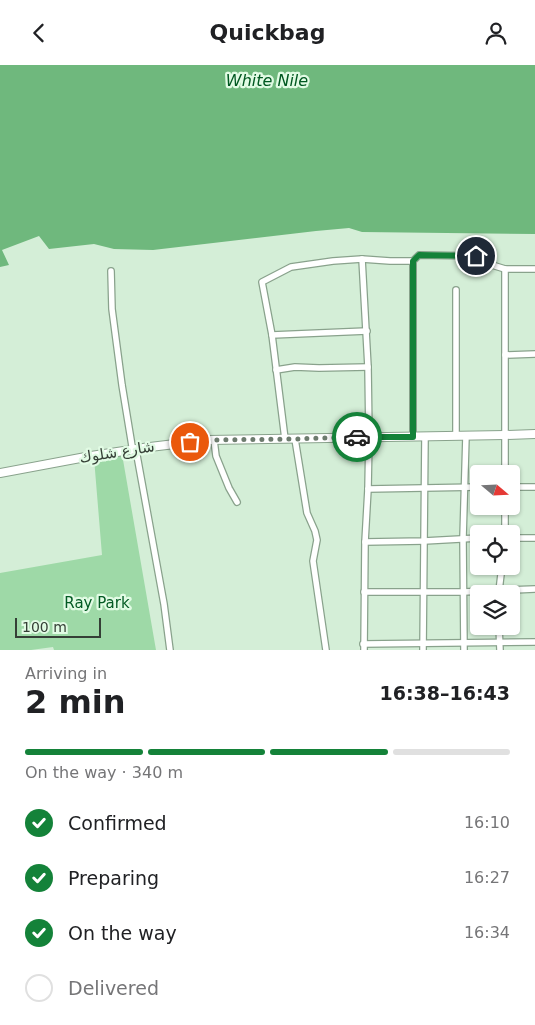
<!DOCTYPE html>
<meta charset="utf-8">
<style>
body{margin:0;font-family:"DejaVu Sans",Vazirmatn,sans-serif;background:#f2f2f2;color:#202124;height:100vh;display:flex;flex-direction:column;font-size:19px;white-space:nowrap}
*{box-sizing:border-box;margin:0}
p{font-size:16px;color:#757577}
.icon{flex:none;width:28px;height:28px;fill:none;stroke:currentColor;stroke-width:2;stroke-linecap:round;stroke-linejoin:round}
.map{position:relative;height:585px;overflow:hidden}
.details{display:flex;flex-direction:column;background:#fff;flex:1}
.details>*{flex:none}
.needle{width:32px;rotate:109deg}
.fabs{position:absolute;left:470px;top:400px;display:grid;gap:10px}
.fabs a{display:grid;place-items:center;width:50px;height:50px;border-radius:5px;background:#fff;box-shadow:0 1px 4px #0004;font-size:25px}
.scale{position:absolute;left:15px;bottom:12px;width:86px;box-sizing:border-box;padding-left:5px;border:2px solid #353f36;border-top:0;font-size:14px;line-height:18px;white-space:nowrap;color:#353f36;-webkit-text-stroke:4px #e1fbe4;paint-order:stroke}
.pin{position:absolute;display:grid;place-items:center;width:42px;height:42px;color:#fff;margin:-21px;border:2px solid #fff;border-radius:50%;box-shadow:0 1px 5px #0007}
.courier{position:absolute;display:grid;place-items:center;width:50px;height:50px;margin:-25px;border:4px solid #148239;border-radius:50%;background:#fff;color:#222;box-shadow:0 1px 6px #0007}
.head em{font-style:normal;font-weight:700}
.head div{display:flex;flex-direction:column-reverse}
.head{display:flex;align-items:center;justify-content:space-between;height:85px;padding:0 25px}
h1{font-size:32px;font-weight:700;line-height:38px}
.bar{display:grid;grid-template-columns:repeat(4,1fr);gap:8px 5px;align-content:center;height:60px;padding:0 25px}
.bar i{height:6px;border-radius:4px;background:#e0e0e0}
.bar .current{background:#148239}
.bar p{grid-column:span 4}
ol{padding:0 25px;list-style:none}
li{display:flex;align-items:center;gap:15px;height:55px}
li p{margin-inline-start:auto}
li .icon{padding:5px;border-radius:50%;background:#148239;color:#fff;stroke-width:4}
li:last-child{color:#757577}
li i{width:28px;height:28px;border:2px solid #e0e0e0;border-radius:50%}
header{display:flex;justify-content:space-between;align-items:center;height:65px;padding:0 25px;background:#fff;font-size:22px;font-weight:700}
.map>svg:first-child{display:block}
.green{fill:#9ed9a7}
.water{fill:#6fb87d}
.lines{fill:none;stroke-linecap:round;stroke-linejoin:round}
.street-casing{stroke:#89a28c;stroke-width:8}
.secondary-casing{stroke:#89a28c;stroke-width:10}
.street{stroke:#fff;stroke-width:5.5}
.secondary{stroke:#fff;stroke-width:8}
.done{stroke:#6d7c6e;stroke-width:5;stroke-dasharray:0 9}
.route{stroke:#148239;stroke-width:6}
.labels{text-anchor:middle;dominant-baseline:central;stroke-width:4.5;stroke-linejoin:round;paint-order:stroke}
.street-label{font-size:15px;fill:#353f36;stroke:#e1fbe4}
.park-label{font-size:15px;fill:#035a23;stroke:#e1fbe4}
.water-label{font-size:16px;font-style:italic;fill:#005821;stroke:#e1fbe4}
</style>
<header><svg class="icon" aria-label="back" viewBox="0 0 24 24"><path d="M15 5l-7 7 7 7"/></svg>Quickbag<svg class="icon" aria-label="person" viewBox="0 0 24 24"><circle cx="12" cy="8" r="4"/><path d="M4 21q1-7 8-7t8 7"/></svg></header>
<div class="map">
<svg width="535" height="585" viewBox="0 0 535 585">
<rect width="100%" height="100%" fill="#d4eed7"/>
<!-- green -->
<polygon class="green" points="122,389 156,585 54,585 53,582 31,585 0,585 0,508 102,490 94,393"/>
<!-- water -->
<polygon class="water" points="0,0 535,0 535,169 362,167 349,163 316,166 153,185 114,184 94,179 49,184 39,171 2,185 9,200 0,202"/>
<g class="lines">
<!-- street casing -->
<g class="street-casing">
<g id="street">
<polyline points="362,194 368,302 369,372 368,424 365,477 364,585"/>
<polyline points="413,196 413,372"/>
<polyline points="111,206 112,244 122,320 132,381 136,385 164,539 170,585"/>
<polyline points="272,270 367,266"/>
<polyline points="505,290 535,289"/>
<polyline points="276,305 295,302 319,303 368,302"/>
<polyline points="456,371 456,225"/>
<polyline points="285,374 272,270 262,217 291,202 333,196 362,194 390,196 413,196 419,190 476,191 492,200 505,204"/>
<polyline points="295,374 307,448 315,466 317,475 313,496 326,585"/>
<polyline points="214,375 216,391 229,423 237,437"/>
<polyline points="505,409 505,204 535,204"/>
<polyline points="511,422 535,422"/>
<polyline points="368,424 479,422"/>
<polyline points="505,441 505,469"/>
<polyline points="511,473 535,473"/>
<polyline points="365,477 424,476 479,473"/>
<polyline points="499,526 502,501"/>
<polyline points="364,527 463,527 535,524"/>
<polyline points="499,561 500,585"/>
<polyline points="363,579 535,577"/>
<polyline points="423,585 425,371"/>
<polyline points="464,585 463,473 466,371"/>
</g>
</g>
<!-- secondary casing -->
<g class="secondary-casing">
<polyline id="secondary" points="0,408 91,391 150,382 208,375 505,370 535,369"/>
</g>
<!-- street -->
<use href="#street" class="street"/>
<!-- secondary -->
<use href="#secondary" class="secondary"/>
</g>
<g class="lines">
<!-- done -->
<polyline class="done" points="190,377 208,375 295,374 357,372"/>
<!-- route -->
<polyline class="route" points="357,372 413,372 413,196 419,190 476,191"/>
</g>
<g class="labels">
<!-- street labels -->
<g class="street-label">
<text transform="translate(117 387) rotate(-9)">شارع شلوك</text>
</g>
<!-- park labels -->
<g class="park-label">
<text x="97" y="538">Ray Park</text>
</g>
<!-- water labels -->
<g class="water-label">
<text x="267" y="15">White Nile</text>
</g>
</g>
</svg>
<div class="fabs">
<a><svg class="needle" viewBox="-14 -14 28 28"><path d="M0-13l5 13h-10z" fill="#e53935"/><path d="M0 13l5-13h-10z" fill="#757577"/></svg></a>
<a><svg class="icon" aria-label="locate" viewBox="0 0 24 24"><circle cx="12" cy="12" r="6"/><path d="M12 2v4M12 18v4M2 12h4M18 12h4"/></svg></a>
<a><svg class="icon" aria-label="layers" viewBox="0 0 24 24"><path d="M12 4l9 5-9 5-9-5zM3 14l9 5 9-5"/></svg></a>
</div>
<div class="scale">100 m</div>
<div class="pin" style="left:190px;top:377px;background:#ea580c"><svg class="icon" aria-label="bag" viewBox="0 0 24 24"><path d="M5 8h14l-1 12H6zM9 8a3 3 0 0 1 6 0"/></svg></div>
<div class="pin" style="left:476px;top:191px;background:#1f2937"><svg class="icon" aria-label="home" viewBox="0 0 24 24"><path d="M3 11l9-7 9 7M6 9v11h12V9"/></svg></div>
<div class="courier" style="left:357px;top:372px"><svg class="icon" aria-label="car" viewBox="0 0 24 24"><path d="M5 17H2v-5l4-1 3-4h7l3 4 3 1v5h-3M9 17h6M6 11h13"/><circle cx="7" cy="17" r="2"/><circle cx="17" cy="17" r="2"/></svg></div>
</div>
<section class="details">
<div class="head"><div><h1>2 min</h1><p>Arriving in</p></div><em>16:38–16:43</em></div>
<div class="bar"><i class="current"></i><i class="current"></i><i class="current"></i><i></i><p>On the way · 340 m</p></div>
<ol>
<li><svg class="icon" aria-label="check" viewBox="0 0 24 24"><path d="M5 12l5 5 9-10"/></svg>Confirmed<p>16:10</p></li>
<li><svg class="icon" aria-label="check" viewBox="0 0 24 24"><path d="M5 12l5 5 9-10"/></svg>Preparing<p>16:27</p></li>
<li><svg class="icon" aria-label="check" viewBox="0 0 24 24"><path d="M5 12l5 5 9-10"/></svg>On the way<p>16:34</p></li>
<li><i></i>Delivered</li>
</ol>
</section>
